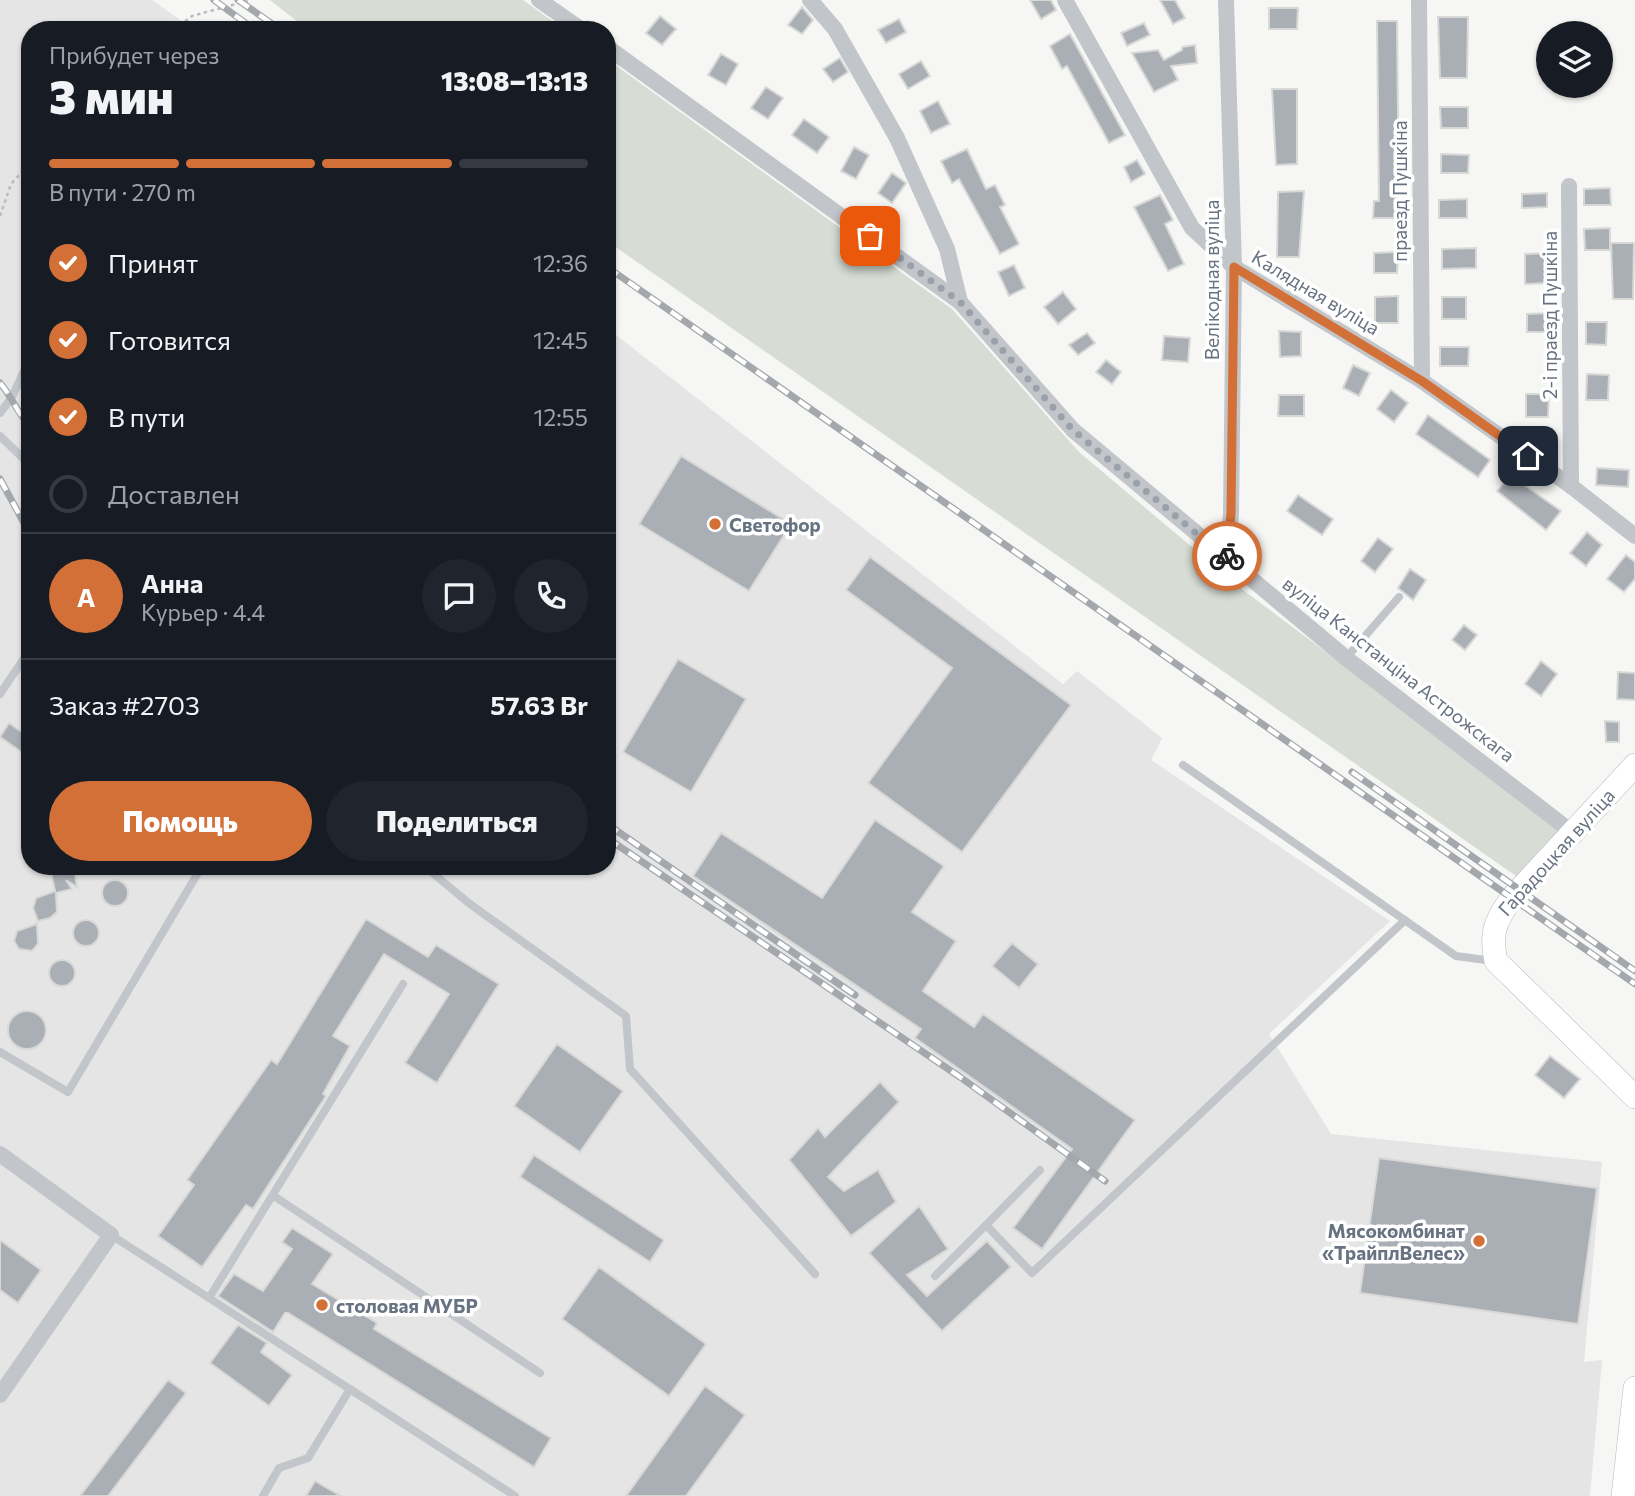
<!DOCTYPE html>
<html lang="ru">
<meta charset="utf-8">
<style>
body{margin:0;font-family:Commissioner,sans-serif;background:#20242c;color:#f1f3f6;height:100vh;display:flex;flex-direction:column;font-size:26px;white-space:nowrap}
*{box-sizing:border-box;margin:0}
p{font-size:23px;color:#9ea1a6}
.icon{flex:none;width:38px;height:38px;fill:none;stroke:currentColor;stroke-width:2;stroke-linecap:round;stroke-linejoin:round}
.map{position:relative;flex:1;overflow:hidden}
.panel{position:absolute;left:21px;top:21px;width:595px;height:854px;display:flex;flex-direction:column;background:#171b24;border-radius:28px;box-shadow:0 2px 5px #0004}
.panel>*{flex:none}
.tools{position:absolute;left:1536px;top:21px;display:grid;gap:14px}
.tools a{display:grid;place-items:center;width:77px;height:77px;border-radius:50%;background:#171b24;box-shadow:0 2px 5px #0004;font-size:35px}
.pin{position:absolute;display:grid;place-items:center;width:60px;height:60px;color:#fff;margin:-30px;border-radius:14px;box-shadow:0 4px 10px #0006}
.courier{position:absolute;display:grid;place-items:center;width:70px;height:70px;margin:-35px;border:5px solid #d37037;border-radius:50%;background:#fff;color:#222;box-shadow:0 2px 9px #0007}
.summary em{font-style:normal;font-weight:800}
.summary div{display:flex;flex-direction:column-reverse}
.summary{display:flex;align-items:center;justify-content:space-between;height:119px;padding:0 28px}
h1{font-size:46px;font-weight:800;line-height:52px}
.bar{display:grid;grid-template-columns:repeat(4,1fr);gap:10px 7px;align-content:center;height:84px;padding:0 28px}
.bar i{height:9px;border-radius:5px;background:#363941}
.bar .selected{background:#d37037}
.bar p{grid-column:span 4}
.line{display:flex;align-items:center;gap:18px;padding:0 28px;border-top:2px solid #363941}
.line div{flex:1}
.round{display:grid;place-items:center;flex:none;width:74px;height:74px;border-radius:37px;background:#20242c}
ol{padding:0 28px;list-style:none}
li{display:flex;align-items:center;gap:21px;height:77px}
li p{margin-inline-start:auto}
li .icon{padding:7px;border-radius:50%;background:#d37037;color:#fff;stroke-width:4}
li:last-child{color:#9ea1a6}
li i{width:38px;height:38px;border:4px solid #363941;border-radius:50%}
.primary-button{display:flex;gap:14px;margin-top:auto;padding:14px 28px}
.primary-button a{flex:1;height:80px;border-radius:42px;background:#d37037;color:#fff;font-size:28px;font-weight:800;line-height:80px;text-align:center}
.primary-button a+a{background:#20242c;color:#f1f3f6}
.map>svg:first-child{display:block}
.built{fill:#e4e5e4}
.green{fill:#d7ddd5}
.building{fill:#aaafb6;stroke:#d8d8d6;stroke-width:2}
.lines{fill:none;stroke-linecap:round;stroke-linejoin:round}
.secondary-casing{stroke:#b5b8bd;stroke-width:24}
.path{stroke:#babcbf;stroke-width:2.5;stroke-dasharray:3.5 3.5;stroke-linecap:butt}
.lane{stroke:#c2c5c9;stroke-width:8}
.street{stroke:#c2c5c9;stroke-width:16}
.secondary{stroke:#fff;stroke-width:23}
.rail-casing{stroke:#a4a8ad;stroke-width:7}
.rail{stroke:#fff;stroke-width:4.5;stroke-dasharray:13;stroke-linecap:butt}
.done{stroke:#9aa1aa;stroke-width:7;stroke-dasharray:0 12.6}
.route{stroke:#d37037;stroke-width:9}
.poi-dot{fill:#d37037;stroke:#fff;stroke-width:2.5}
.labels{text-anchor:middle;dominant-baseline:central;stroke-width:7;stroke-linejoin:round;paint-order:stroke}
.street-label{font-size:19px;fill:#687382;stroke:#fff}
.poi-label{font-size:19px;font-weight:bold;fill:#687382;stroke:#fff;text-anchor:start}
</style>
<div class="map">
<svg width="1635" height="1496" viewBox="0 0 1635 1496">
<rect width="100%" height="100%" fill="#f6f6f4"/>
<!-- built -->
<polygon class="built" points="0,0 152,0 194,30 30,30 30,866 607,866 607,328 1063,684 1077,671 1162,738 1151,760 1390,921 1269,1034 1331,1134 1602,1162 1584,1362 1602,1360 1590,1496 0,1496"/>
<!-- green -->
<g class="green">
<polygon points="270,0 523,0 565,30 308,30"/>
<polygon points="607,59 952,309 1079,452 1243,590 1471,760 1568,839 1526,883 607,241"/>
</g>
<!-- building -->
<g class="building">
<polygon points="1030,0 1051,0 1056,10 1041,19"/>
<polygon points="1160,0 1175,0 1185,18 1173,24"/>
<polygon points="802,7 813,20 802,34 788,25"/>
<polygon points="1269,8 1298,8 1297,29 1269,29"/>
<polygon points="660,16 676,29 662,45 646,33"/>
<polygon points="1438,17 1468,17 1467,78 1440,78"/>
<polygon points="899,19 906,32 886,43 878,30"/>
<polygon points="1377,21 1397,21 1399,218 1373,218 1374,201 1379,201"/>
<polygon points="1144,23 1150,35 1127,46 1121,33"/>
<polygon points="1070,34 1125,135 1109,143 1067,66 1062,69 1050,46"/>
<polygon points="1195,45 1197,63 1171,66 1178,80 1154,92 1132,53 1158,50 1164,60 1182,50 1182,47"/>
<polygon points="721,54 738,64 726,85 708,75"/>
<polygon points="840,58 848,72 833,82 823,69"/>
<polygon points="921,61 930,76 908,89 899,74"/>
<polygon points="766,87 783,98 768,119 751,108"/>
<polygon points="1272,89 1297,89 1297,164 1276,165"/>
<polygon points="938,101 950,124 931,133 920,111"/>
<polygon points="1440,107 1468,107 1468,128 1441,128"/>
<polygon points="804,119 829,137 817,153 792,135"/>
<polygon points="854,147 869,155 856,179 841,171"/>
<polygon points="967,149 986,189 995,185 1005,205 1000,207 1019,244 1000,254 959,179 952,183 941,161"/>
<polygon points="1441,154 1469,155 1468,173 1441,173"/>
<polygon points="1137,160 1145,174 1131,182 1124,167"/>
<polygon points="892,173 906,183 892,203 878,193"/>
<polygon points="1610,188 1611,205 1584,205 1584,189"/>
<polygon points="1304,191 1299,257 1277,257 1278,192"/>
<polygon points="1547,193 1547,207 1522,208 1522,194"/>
<polygon points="1160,195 1173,220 1165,224 1184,264 1168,271 1134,207"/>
<polygon points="1467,199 1467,218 1439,218 1439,200"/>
<polygon points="1610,228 1610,250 1585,250 1584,229"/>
<polygon points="1611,243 1634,243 1633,299 1613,299"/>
<polygon points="1476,248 1476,268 1442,269 1442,249"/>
<polygon points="1398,252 1397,273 1374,273 1374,253"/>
<polygon points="1549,253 1550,283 1525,284 1525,254"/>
<polygon points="1014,265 1025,288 1009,296 998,272"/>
<polygon points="1063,292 1076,309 1058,324 1044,307"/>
<polygon points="1398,296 1398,323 1375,323 1375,297"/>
<rect x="1442" y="297" width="24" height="22"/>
<polygon points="1549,313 1549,332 1527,332 1527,314"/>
<polygon points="1586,322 1607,322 1606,345 1586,344"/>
<polygon points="1279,331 1301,332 1301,356 1280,357"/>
<polygon points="1087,333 1095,343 1078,355 1069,345"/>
<polygon points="1164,336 1190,338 1188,362 1162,360"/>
<polygon points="1440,347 1469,347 1468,366 1440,366"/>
<polygon points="1106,360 1121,372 1112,384 1096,372"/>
<polygon points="1353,365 1370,373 1359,396 1343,388"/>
<polygon points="1587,374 1609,375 1608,400 1586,400"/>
<polygon points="1391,390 1408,403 1394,422 1377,409"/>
<polygon points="1526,394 1549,394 1548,417 1526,417"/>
<polygon points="1279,395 1304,395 1304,416 1278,416"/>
<polygon points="1428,415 1490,460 1478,477 1416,434"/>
<polygon points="681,456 791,524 749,591 639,524"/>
<polygon points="1597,468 1629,470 1628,487 1596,485"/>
<polygon points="1510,475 1561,511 1546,530 1497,491"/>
<polygon points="1298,495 1333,519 1322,535 1287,511"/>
<polygon points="1587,532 1602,545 1586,566 1570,553"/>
<polygon points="1378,538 1393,549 1375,572 1361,561"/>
<polygon points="1626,555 1635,562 1635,579 1624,592 1607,579"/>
<polygon points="870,557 1071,705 962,852 868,783 952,668 846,590"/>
<polygon points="1410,569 1426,580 1413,600 1398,588"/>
<polygon points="1464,625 1477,635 1465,650 1452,640"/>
<polygon points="678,659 746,699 691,792 623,752"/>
<polygon points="1541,661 1557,674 1541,696 1525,684"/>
<polygon points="1618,672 1635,673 1635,700 1617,699"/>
<polygon points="1605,721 1619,722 1619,742 1606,742"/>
<polygon points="9,723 30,738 30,758 0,737"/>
<polygon points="875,820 944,866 912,912 956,941 923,991 974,1027 983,1014 1135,1120 1042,1249 1013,1228 1072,1149 915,1038 921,1029 693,876 721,833 822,898"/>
<polygon points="41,866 68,866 75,873 77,887 66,880 72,889 56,893 57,912 50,918 38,921 33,908 36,898 55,891 51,872"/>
<circle cx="115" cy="893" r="13"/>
<polygon points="366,919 428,957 436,945 499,984 437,1083 405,1063 449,994 384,954 333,1036 350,1046 323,1094 326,1096 253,1209 246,1205 202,1267 158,1236 194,1185 187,1180 271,1060 277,1064"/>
<circle cx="86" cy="933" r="13"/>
<polygon points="37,924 38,944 32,951 19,949 14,941 17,931"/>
<polygon points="1012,943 1038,964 1019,988 992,966"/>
<circle cx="62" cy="973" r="13"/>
<circle cx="27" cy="1030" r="19"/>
<polygon points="557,1044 623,1091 580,1152 514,1106"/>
<polygon points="1550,1056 1580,1079 1564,1098 1535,1075"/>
<polygon points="880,1082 899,1102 828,1177 844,1191 878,1170 896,1202 851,1236 789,1160 818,1128 825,1137"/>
<polygon points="534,1155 664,1240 650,1262 520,1177"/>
<polygon points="1379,1158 1597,1188 1578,1324 1360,1293"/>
<polygon points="919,1206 948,1249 907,1275 927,1296 987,1241 1011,1267 942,1331 869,1253"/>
<polygon points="292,1228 333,1254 312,1284 377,1323 374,1329 551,1438 534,1467 288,1313 285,1313 273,1332 218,1296 234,1274 263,1291 292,1249 282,1242"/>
<polygon points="0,1240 41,1270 18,1303 0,1290"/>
<polygon points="599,1267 706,1344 669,1396 562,1319"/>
<polygon points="238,1325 267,1343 261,1352 292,1375 269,1406 210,1363"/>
<polygon points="168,1380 186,1393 108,1496 80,1496"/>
<polygon points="705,1386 745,1415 686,1496 626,1496"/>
<polygon points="315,1481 341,1496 306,1496"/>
</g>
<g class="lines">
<!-- secondary casing -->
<g class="secondary-casing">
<g id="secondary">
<path d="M1635,765L1511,899C1495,921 1490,934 1496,961L1635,1097"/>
<polyline points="1623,1496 1635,1388"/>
</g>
</g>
<!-- path -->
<g class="path">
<polyline points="174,30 192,16 251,0"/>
<polyline points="0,216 11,184 30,163"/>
</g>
<!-- lane -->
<g class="lane">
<polyline points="0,413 12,397 30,358"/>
<polyline points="0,436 30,465"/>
<polyline points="1346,658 1399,597"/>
<polyline points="0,694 27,654 30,657"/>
<polyline points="1183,765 1456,956 1493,961"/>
<polyline points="424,866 470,904 626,1016 630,1069 815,1274"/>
<polyline points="0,1052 68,1092 202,866"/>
<polyline points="1040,1170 986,1225 1032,1273 1405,920"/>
<polyline points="274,1196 540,1373"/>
<polyline points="111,1235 209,1298 403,984"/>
<polyline points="935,1276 986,1225"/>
<polyline points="209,1298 515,1496"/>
<polyline points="263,1496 279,1468 308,1458 350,1389"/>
</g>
<!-- street -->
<g class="street">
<polyline points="539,0 582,30"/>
<polyline points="810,0 835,29 897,138 947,249 960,302"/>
<polyline points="1065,0 1192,228 1234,267 1422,381 1571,486 1635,536"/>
<polyline points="1226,0 1234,267 1231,513 1227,559"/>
<polyline points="1419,0 1422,381"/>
<polyline points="607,47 960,302 1073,430 1346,658 1573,833"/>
<polyline points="1569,186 1571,486"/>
<polyline points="0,1154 111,1235 0,1395"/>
</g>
<!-- secondary -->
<use href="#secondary" class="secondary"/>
<!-- rail casing -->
<g class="rail-casing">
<g id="rail">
<polyline points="214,0 255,30"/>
<polyline points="238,0 281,30"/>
<polyline points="607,267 1635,984"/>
<path d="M0,383C12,396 17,414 30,425"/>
<polyline points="0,479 30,534"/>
<polyline points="1352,772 1635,971"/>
<polyline points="607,824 855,995"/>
<polyline points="607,838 960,1077 1105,1181"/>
</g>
</g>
<!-- rail -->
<use href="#rail" class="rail"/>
</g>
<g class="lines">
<!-- done -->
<polyline class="done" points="870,236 960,302 1073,430 1227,559 1227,556"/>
<!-- route -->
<polyline class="route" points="1227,556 1231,513 1234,267 1422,381 1528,456"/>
</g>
<!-- markers -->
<g class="poi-dot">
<circle cx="715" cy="524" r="7"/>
<circle cx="1479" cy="1241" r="7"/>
<circle cx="322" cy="1305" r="7"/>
</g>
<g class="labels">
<!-- street labels -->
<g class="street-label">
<text transform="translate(1399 191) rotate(-90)">праезд Пушкіна</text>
<text transform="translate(1211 280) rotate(-90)">Велікодная вуліца</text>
<text transform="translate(1316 292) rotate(31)">Калядная вуліца</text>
<text transform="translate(1549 315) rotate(-90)">2-і праезд Пушкіна</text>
<text transform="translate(1399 669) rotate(38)">вуліца Канстанціна Астрожскага</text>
<text transform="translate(1556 852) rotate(-48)">Гарадоцкая вуліца</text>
</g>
<!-- poi labels -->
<g class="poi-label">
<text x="729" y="524">Светофор</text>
<text x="1465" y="1230" text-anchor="end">Мясокомбинат<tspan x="1465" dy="22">«ТрайплВелес»</tspan></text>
<text x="336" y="1305">столовая МУБР</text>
</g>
</g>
</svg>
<div class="tools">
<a><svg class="icon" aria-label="layers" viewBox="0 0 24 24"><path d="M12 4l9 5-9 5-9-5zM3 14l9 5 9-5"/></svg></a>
</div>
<div class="pin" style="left:870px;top:236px;background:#ea580c"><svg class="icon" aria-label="bag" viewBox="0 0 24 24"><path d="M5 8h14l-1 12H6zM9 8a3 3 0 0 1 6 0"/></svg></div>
<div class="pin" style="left:1528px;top:456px;background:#1f2937"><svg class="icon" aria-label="home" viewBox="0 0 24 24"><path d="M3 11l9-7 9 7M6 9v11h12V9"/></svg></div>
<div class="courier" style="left:1227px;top:556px"><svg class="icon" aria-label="bike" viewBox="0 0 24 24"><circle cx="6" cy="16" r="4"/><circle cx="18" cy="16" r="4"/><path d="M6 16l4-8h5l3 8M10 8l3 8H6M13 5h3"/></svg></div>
<section class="panel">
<div class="summary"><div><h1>3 мин</h1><p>Прибудет через</p></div><em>13:08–13:13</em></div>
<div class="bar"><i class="selected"></i><i class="selected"></i><i class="selected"></i><i></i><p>В пути · 270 m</p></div>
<ol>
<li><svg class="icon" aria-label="check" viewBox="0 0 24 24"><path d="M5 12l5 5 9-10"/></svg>Принят<p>12:36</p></li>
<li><svg class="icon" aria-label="check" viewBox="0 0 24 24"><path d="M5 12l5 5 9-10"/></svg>Готовится<p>12:45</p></li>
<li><svg class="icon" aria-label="check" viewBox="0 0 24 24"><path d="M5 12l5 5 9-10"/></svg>В пути<p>12:55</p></li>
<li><i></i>Доставлен</li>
</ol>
<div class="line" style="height:126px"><b class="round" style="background:#d37037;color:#fff">А</b><div><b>Анна</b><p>Курьер · 4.4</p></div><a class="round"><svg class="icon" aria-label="chat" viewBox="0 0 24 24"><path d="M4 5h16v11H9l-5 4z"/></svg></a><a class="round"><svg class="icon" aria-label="phone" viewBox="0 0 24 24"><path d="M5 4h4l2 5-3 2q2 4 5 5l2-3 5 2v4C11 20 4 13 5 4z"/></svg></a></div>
<div class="line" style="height:91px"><div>Заказ #2703</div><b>57.63 Br</b></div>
<div class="primary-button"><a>Помощь</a><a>Поделиться</a></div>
</section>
</div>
